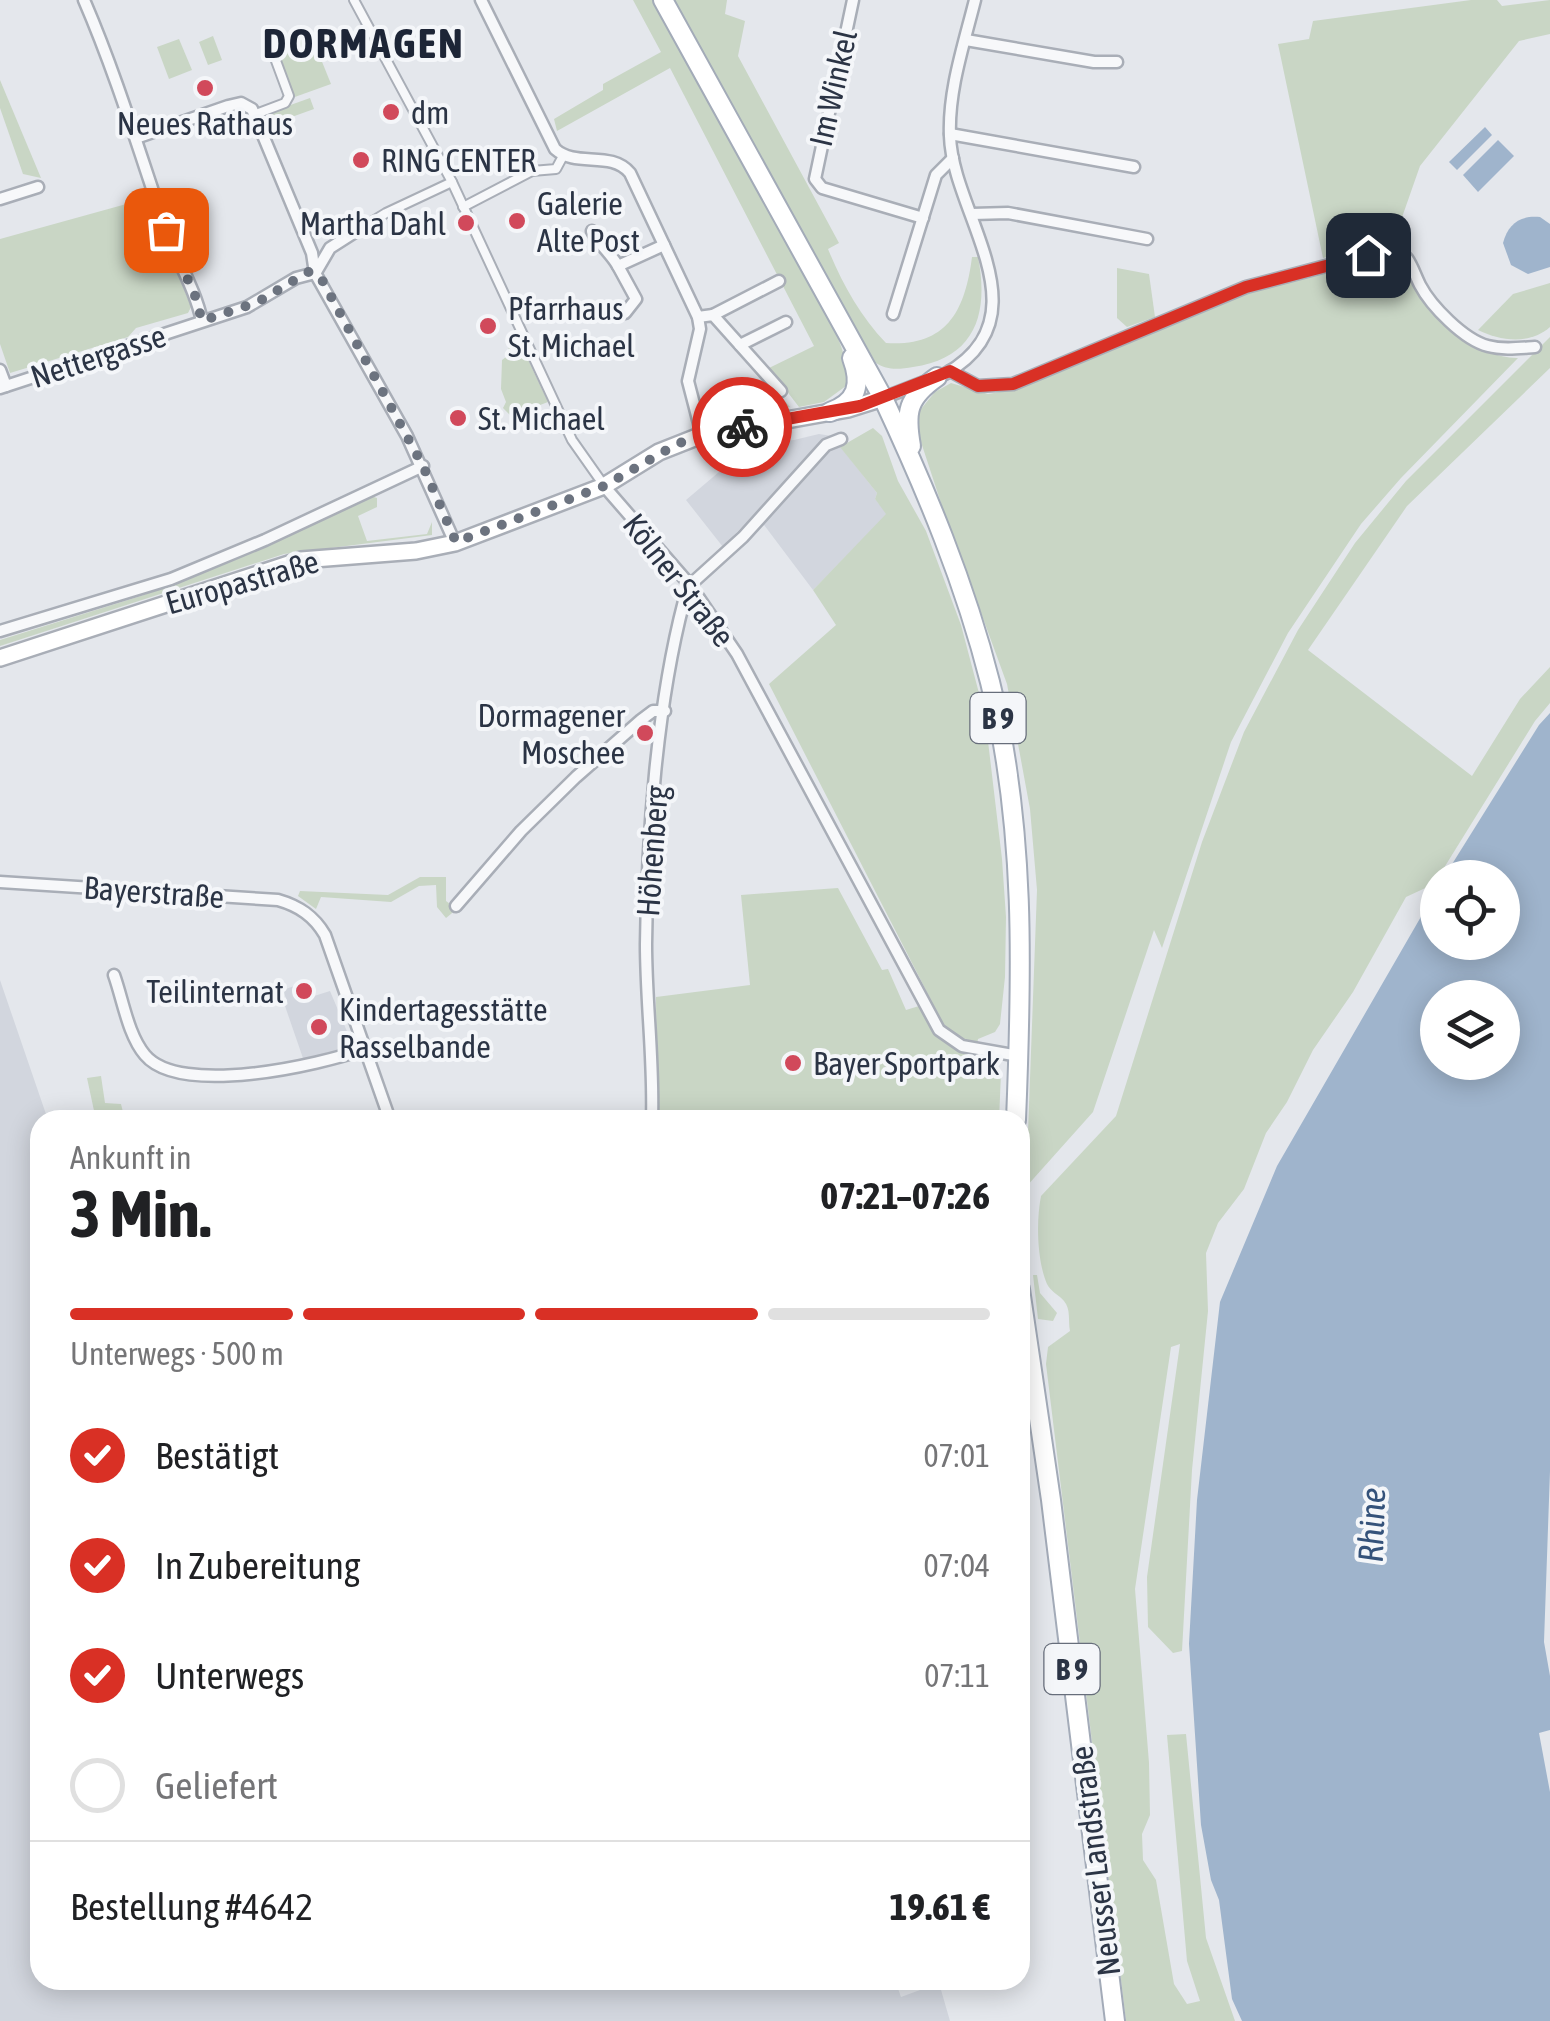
<!DOCTYPE html>
<html lang="de">
<meta charset="utf-8">
<style>
body{margin:0;font-family:"Asap Condensed",sans-serif;background:#f6f6f6;color:#202124;height:100vh;display:flex;flex-direction:column;font-size:38px;white-space:nowrap}
*{box-sizing:border-box;margin:0}
p{font-size:32px;color:#757577}
.icon{flex:none;width:55px;height:55px;fill:none;stroke:currentColor;stroke-width:2;stroke-linecap:round;stroke-linejoin:round}
.map{position:relative;flex:1;overflow:hidden}
.side{position:absolute;left:30px;top:1110px;width:1000px;height:880px;display:flex;flex-direction:column;background:#fff;border-radius:30px;box-shadow:0 5px 25px #0003}
.side>*{flex:none}
.buttons{position:absolute;left:1420px;top:860px;display:grid;gap:20px}
.buttons a{display:grid;place-items:center;width:100px;height:100px;border-radius:50%;background:#fff;box-shadow:0 5px 25px #0003;font-size:50px}
.pin{position:absolute;display:grid;place-items:center;width:85px;height:85px;color:#fff;margin:-42px;border-radius:20px;box-shadow:0 5px 15px #0006}
.courier{position:absolute;display:grid;place-items:center;width:100px;height:100px;margin:-50px;border:8px solid #d93025;border-radius:50%;background:#fff;color:#222;box-shadow:0 2px 12px #0007}
.overview em{font-style:normal;font-weight:700}
.overview div{display:flex;flex-direction:column-reverse}
.overview{display:flex;align-items:center;justify-content:space-between;height:170px;padding:0 40px}
h1{font-size:65px;font-weight:700;line-height:75px}
.bar{display:grid;grid-template-columns:repeat(4,1fr);gap:15px 10px;align-content:center;height:120px;padding:0 40px}
.bar i{height:12px;border-radius:8px;background:#e0e0e0}
.bar .current{background:#d93025}
.bar p{grid-column:span 4}
.line{display:flex;align-items:center;gap:25px;padding:0 40px;border-top:2px solid #e0e0e0}
.line div{flex:1}
ol{padding:0 40px;list-style:none}
li{display:flex;align-items:center;gap:30px;height:110px}
li p{margin-inline-start:auto}
li .icon{padding:10px;border-radius:50%;background:#d93025;color:#fff;stroke-width:4}
li:last-child{color:#757577}
li i{width:55px;height:55px;border:5px solid #e0e0e0;border-radius:50%}
.map>svg:first-child{display:block}
.built{fill:#d2d6de}
.green{fill:#c9d6c5}
.water{fill:#9fb4cc;fill-rule:evenodd}
.lines{fill:none;stroke-linecap:round;stroke-linejoin:round}
.pedestrian-casing{stroke:#a9aeb7;stroke-width:12}
.minor-casing{stroke:#a9aeb7;stroke-width:15}
.secondary-casing{stroke:#a9aeb7;stroke-width:20}
.primary-casing{stroke:#a3abb8;stroke-width:22}
.pedestrian{stroke:#f7f8fa;stroke-width:8}
.minor{stroke:#f7f8fa;stroke-width:10}
.secondary{stroke:#fff;stroke-width:15}
.primary{stroke:#fff;stroke-width:18}
.done{stroke:#6c737f;stroke-width:10;stroke-dasharray:0 18}
.route{stroke:#d93025;stroke-width:12}
.poi-dot{fill:#d1495b;stroke:#f4f6f9;stroke-width:4}
.labels{text-anchor:middle;dominant-baseline:central;stroke-width:8;stroke-linejoin:round;paint-order:stroke}
.shield{fill:#f4f6f9;stroke:#676e7b;stroke-width:2.5}
.shield-label{font-size:30px;font-weight:bold;fill:#2b3445}
.street-label{font-size:32px;fill:#2b3445;stroke:#f4f6f9}
.poi-label{font-size:32px;fill:#2b3445;stroke:#f4f6f9;text-anchor:start}
.water-label{font-size:35px;font-style:italic;fill:#34527a;stroke:#f4f6f9}
.district-label{font-size:42px;font-weight:bold;letter-spacing:2.5px;fill:#1d2536;stroke:#f4f6f9}
</style>
<div class="map">
<svg width="1550" height="2021" viewBox="0 0 1550 2021">
<rect width="100%" height="100%" fill="#e4e7ec"/>
<!-- built -->
<g class="built">
<polygon points="819,434 832,436 877,493 875,499 887,514 813,590 755,513 723,547 686,500 759,438 763,442 770,437 774,442 794,440"/>
<polygon points="0,980 48,1120 40,1120 40,1980 895,1980 901,1997 939,1983 950,2021 0,2021"/>
<polygon points="300,984 304,994 308,992 311,997 330,991 354,1048 305,1064 285,1006 288,1004 283,990"/>
</g>
<!-- green -->
<g class="green">
<path d="M633,0H727L725,14L745,21L738,56L839,243L828,249C842,283 860,316 886,343C947,347 965,311 972,257H978C989,313 976,358 913,367C900,369 888,371 876,363L755,151C759,168 761,189 767,205C791,265 842,317 850,383L824,402L799,407L769,368L814,346L670,68L557,131L554,119L603,90V84L661,52Z"/>
<polygon points="1471,0 1497,0 1502,6 1550,0 1550,34 1519,41 1420,166 1400,223 1378,243 1323,258 1278,44 1309,39 1313,21"/>
<polygon points="308,27 331,84 292,98 270,42"/>
<polygon points="213,36 222,60 208,65 199,42"/>
<polygon points="179,39 192,70 169,79 157,47"/>
<polygon points="0,80 41,178 23,174 0,108"/>
<polygon points="310,98 314,109 275,123 271,112"/>
<polygon points="148,198 191,307 188,313 136,328 128,337 10,373 0,344 0,239"/>
<path d="M1392,257C1405,268 1407,275 1415,289C1432,321 1481,359 1518,358L1401,478L1361,524L1288,633L1231,742L1162,948L1154,930L1093,1112L1026,1187L1037,890L1030,809L1007,684L942,506L919,436L916,415L935,392L951,383L988,394L1017,389L1256,290L1369,259Z"/>
<polygon points="1117,268 1149,274 1155,317 1127,327 1117,318"/>
<path d="M1550,283V327C1530,345 1500,341 1478,330L1513,294Z"/>
<polygon points="516,334 548,402 511,416 503,408 506,402 501,389 502,360 510,354 506,338"/>
<path d="M1550,337V368L1407,506L1308,650L1472,776L1520,699L1550,667V703L1535,721L1434,884L1406,897L1353,992L1313,1050L1287,1102L1266,1133L1244,1189L1218,1223L1206,1253L1208,1311L1192,1470L1182,1651L1173,1653L1148,1627L1147,1577L1180,1344L1171,1347L1135,1589L1149,1763L1150,1815L1142,1834L1143,1860L1156,1880L1174,1984L1187,2004L1200,2001L1187,1961L1167,1735L1186,1734L1206,1938L1235,2021H1126L1046,1364L1048,1347L1070,1331C1068,1321 1071,1309 1064,1301C1058,1294 1051,1292 1047,1284C1037,1261 1036,1221 1041,1196L1116,1116L1202,842L1244,732L1298,630L1355,543L1406,481Z"/>
<polygon points="776,391 790,407 740,415"/>
<polygon points="873,428 882,436 898,481 926,531 961,625 985,716 1002,859 1006,917 1005,977 1000,1024 995,1032 978,1039 975,1060 996,1063 1001,1073 999,1120 657,1120 656,997 750,985 741,895 838,888 882,970 888,969 906,1010 932,1002 769,684 836,625 813,590 886,514 875,499 877,493 840,447"/>
<polygon points="371,496 377,498 377,507 358,516 367,541 427,534 432,522 432,535 284,554 0,646 0,640 144,595"/>
<polygon points="420,877 446,877 446,901 457,909 446,918 437,907 436,885 419,886 391,902 321,897 316,909 298,896 300,891 388,895"/>
<polygon points="101,1076 105,1103 121,1104 125,1120 96,1120 87,1078"/>
<polygon points="1033,1275 1037,1275 1040,1293 1057,1313 1053,1321 1038,1319"/>
</g>
<!-- water -->
<g class="water">
<polygon points="1485,127 1492,135 1457,170 1449,162"/>
<polygon points="1498,140 1514,156 1478,192 1463,175"/>
<path d="M1540,217L1550,224V267L1528,274L1511,265L1503,243C1508,224 1520,215 1540,217Z"/>
<path d="M1550,713V1471L1544,1642L1550,1676V1730L1539,1733L1550,1792V2021H1242L1232,1999L1219,1900L1211,1880L1201,1825L1189,1644L1197,1500L1220,1302L1277,1166L1437,889L1438,942H1502V878L1444,877L1539,725ZM1438,998H1502V1062H1438Z"/>
</g>
<g class="lines">
<!-- pedestrian casing -->
<g class="pedestrian-casing">
<g id="pedestrian">
<polyline points="354,0 452,182 572,440 603,484"/>
<polyline points="256,114 285,103 289,96 269,42"/>
<polyline points="463,207 532,171 556,169 563,156"/>
<polyline points="355,232 386,213 452,182"/>
</g>
</g>
<!-- minor casing -->
<g class="minor-casing">
<g id="minor">
<path d="M84,0C116,74 139,151 165,227C176,259 195,288 202,321"/>
<path d="M481,0L555,149C576,168 611,150 630,173L698,317L700,329L688,381L702,435"/>
<polyline points="853,0 815,179 822,188 923,218"/>
<polyline points="966,40 1094,62 1117,62"/>
<polyline points="950,134 1134,167"/>
<polyline points="136,138 228,106 241,103 252,109 312,253 315,273 407,436 455,543"/>
<polyline points="0,199 38,187"/>
<polyline points="972,214 1008,213 1147,239"/>
<path d="M592,231C599,245 610,252 618,266L664,245"/>
<polyline points="618,266 636,299 625,313"/>
<polyline points="316,272 330,248 355,232"/>
<polyline points="893,314 936,175 953,158"/>
<polyline points="713,315 779,281"/>
<polyline points="698,317 713,315 781,391"/>
<polyline points="740,345 786,322"/>
<polyline points="0,370 6,386"/>
<path d="M950,371L978,386L1013,384L1246,287L1394,248C1410,255 1412,269 1420,285C1431,306 1464,340 1488,346C1503,350 1519,348 1535,347"/>
<path d="M945,374C1048,316 952,214 950,136C948,91 964,44 975,0"/>
<polyline points="0,388 247,307 296,278 315,273"/>
<polyline points="883,398 924,382"/>
<polyline points="604,486 690,585 737,654 939,1030 962,1046 1019,1056"/>
<polyline points="0,631 171,579 265,540 423,466"/>
<path d="M0,882L278,900C299,906 314,916 325,935L390,1120"/>
<polyline points="456,906 521,831 576,777 641,720 653,711 665,711"/>
<path d="M114,975C123,1000 128,1035 145,1055C180,1097 320,1065 364,1049"/>
<path d="M652,1120C654,1061 646,1003 646,944C647,837 657,704 684,601L690,585L743,537L826,445L841,439"/>
</g>
</g>
<!-- secondary casing -->
<g class="secondary-casing">
<polyline id="secondary" points="0,658 301,560 416,551 455,543 604,486 659,452 702,435 848,409 883,398"/>
</g>
<!-- primary casing -->
<g class="primary-casing">
<g id="primary">
<path d="M663,0L883,398C926,490 965,583 990,682C1026,826 1022,973 1016,1120"/>
<path d="M830,412C857,402 862,385 852,358"/>
<path d="M911,446C905,412 907,398 937,377"/>
<polyline points="1020,1289 1051,1500 1115,2021"/>
</g>
</g>
<!-- pedestrian -->
<use href="#pedestrian" class="pedestrian"/>
<!-- minor -->
<use href="#minor" class="minor"/>
<!-- secondary -->
<use href="#secondary" class="secondary"/>
<!-- primary -->
<use href="#primary" class="primary"/>
</g>
<g class="lines">
<!-- done -->
<polyline class="done" points="166,230 196,298 202,321 258,302 308,272 315,273 322,280 423,466 456,542 604,486 679,443 742,427"/>
<!-- route -->
<polyline class="route" points="742,427 860,406 950,371 978,386 1013,384 1246,287 1368,255"/>
</g>
<!-- markers -->
<g class="poi-dot">
<circle cx="205" cy="88" r="10"/>
<circle cx="391" cy="112" r="10"/>
<circle cx="361" cy="160" r="10"/>
<circle cx="517" cy="221" r="10"/>
<circle cx="466" cy="223" r="10"/>
<circle cx="488" cy="326" r="10"/>
<circle cx="458" cy="418" r="10"/>
<circle cx="645" cy="733" r="10"/>
<circle cx="304" cy="991" r="10"/>
<circle cx="319" cy="1027" r="10"/>
<circle cx="793" cy="1063" r="10"/>
</g>
<g class="labels">
<!-- shield labels -->
<g class="shield">
<rect x="970.5" y="693" width="55" height="50" rx="8"/>
<rect x="1044.5" y="1644" width="55" height="50" rx="8"/>
</g>
<g class="shield-label">
<text x="998" y="718">B 9</text>
<text x="1072" y="1669">B 9</text>
</g>
<!-- street labels -->
<g class="street-label">
<text transform="translate(833 88) rotate(-77)">Im Winkel</text>
<text transform="translate(98 356) rotate(-18)">Nettergasse</text>
<text transform="translate(679 580) rotate(52)">Kölner Straße</text>
<text transform="translate(242 582) rotate(-16)">Europastraße</text>
<text transform="translate(652 851) rotate(-86)">Höhenberg</text>
<text transform="translate(154 892) rotate(4)">Bayerstraße</text>
<text transform="translate(1095 1861) rotate(-97)">Neusser Landstraße</text>
</g>
<!-- poi labels -->
<g class="poi-label">
<text x="411" y="112">dm</text>
<text x="205" y="123" text-anchor="middle">Neues Rathaus</text>
<text x="381" y="160">RING CENTER</text>
<text x="537" y="203">Galerie<tspan x="537" dy="37">Alte Post</tspan></text>
<text x="446" y="223" text-anchor="end">Martha Dahl</text>
<text x="508" y="308">Pfarrhaus<tspan x="508" dy="37">St. Michael</tspan></text>
<text x="478" y="418">St. Michael</text>
<text x="625" y="715" text-anchor="end">Dormagener<tspan x="625" dy="37">Moschee</tspan></text>
<text x="284" y="991" text-anchor="end">Teilinternat</text>
<text x="339" y="1009">Kindertagesstätte<tspan x="339" dy="37">Rasselbande</tspan></text>
<text x="813" y="1063">Bayer Sportpark</text>
</g>
<!-- water labels -->
<g class="water-label">
<text transform="translate(1371 1525) rotate(-88)">Rhine</text>
</g>
<!-- district labels -->
<g class="district-label">
<text x="364" y="43">DORMAGEN</text>
</g>
</g>
</svg>
<div class="buttons">
<a><svg class="icon" aria-label="locate" viewBox="0 0 24 24"><circle cx="12" cy="12" r="6"/><path d="M12 2v4M12 18v4M2 12h4M18 12h4"/></svg></a>
<a><svg class="icon" aria-label="layers" viewBox="0 0 24 24"><path d="M12 4l9 5-9 5-9-5zM3 14l9 5 9-5"/></svg></a>
</div>
<div class="pin" style="left:166px;top:230px;background:#ea580c"><svg class="icon" aria-label="bag" viewBox="0 0 24 24"><path d="M5 8h14l-1 12H6zM9 8a3 3 0 0 1 6 0"/></svg></div>
<div class="pin" style="left:1368px;top:255px;background:#1f2937"><svg class="icon" aria-label="home" viewBox="0 0 24 24"><path d="M3 11l9-7 9 7M6 9v11h12V9"/></svg></div>
<div class="courier" style="left:742px;top:427px"><svg class="icon" aria-label="bike" viewBox="0 0 24 24"><circle cx="6" cy="16" r="4"/><circle cx="18" cy="16" r="4"/><path d="M6 16l4-8h5l3 8M10 8l3 8H6M13 5h3"/></svg></div>
<section class="side">
<div class="overview"><div><h1>3 Min.</h1><p>Ankunft in</p></div><em>07:21–07:26</em></div>
<div class="bar"><i class="current"></i><i class="current"></i><i class="current"></i><i></i><p>Unterwegs · 500 m</p></div>
<ol>
<li><svg class="icon" aria-label="check" viewBox="0 0 24 24"><path d="M5 12l5 5 9-10"/></svg>Bestätigt<p>07:01</p></li>
<li><svg class="icon" aria-label="check" viewBox="0 0 24 24"><path d="M5 12l5 5 9-10"/></svg>In Zubereitung<p>07:04</p></li>
<li><svg class="icon" aria-label="check" viewBox="0 0 24 24"><path d="M5 12l5 5 9-10"/></svg>Unterwegs<p>07:11</p></li>
<li><i></i>Geliefert</li>
</ol>
<div class="line" style="height:130px"><div>Bestellung #4642</div><b>19.61 €</b></div>
</section>
</div>
